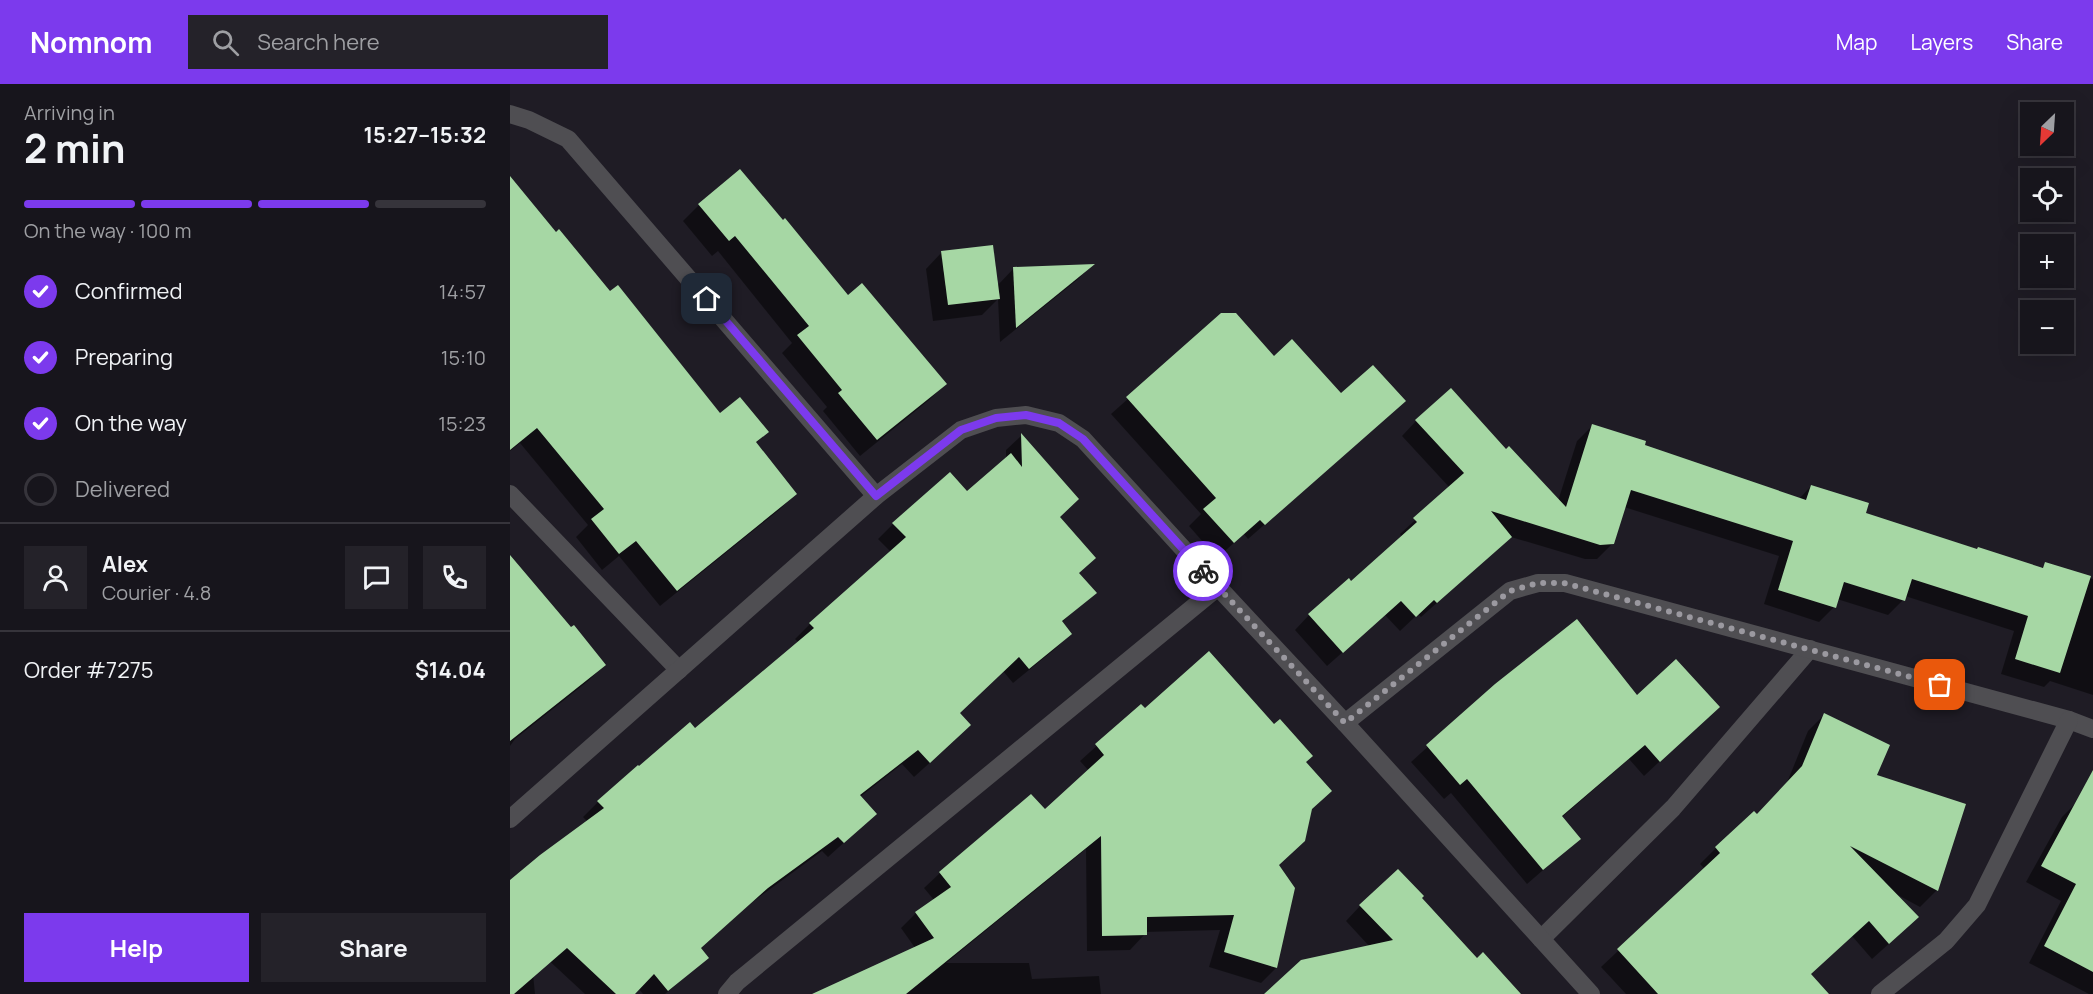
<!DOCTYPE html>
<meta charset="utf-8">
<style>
body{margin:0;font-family:Manrope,sans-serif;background:#242229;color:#f1f3f6;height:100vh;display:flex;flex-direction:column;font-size:22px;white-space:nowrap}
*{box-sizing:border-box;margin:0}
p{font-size:20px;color:#9e9fa3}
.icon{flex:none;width:33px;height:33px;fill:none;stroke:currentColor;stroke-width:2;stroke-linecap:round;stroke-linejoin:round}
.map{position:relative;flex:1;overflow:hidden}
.drawer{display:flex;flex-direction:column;background:#17151c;width:510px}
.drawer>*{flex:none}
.needle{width:39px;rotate:205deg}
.controls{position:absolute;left:1510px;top:18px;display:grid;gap:12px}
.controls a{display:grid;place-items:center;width:54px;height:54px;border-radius:0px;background:#17151c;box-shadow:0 6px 24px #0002,0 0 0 2px #36343b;font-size:30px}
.pin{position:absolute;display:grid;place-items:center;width:51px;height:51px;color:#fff;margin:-26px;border-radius:12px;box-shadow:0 3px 9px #0006}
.courier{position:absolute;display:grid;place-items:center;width:60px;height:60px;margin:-30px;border:4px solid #7c3aed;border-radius:50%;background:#fff;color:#222;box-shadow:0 2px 8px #0007}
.overview em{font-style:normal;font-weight:700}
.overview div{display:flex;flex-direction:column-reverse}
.overview{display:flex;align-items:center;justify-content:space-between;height:102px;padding:0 24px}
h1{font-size:39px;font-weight:700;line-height:45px}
.bar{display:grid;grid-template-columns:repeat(4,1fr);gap:9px 6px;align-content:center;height:72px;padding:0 24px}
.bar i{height:8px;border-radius:4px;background:#36343b}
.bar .on{background:#7c3aed}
.bar p{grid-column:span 4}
.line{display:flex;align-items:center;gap:15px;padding:0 24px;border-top:2px solid #36343b}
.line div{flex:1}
.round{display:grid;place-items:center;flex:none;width:63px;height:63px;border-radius:0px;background:#242229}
ol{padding:0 24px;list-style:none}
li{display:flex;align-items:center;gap:18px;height:66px}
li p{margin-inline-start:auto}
li .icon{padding:6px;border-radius:50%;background:#7c3aed;color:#fff;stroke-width:4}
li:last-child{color:#9e9fa3}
li i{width:33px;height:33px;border:3px solid #36343b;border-radius:50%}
.cta{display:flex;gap:12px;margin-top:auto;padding:12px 24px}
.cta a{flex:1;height:69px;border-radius:0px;background:#7c3aed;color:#fff;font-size:24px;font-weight:700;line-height:69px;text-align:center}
.cta a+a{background:#242229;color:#f1f3f6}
header{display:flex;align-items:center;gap:36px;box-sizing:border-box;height:84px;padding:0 30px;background:#7c3aed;color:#fff}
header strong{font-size:28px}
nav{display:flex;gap:33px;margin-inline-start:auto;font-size:21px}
.search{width:420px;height:54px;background:#242229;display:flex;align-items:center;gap:15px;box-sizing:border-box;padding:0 21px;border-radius:0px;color:#9e9fa3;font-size:22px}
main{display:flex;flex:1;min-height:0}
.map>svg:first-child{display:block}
.shadow{fill:#0007}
.building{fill:#a6d7a4}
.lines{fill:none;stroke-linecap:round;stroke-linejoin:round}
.minor{stroke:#4f4e52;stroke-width:18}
.done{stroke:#9b99a0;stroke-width:6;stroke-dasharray:0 10.8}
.route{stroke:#7c3aed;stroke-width:8}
</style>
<header>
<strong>Nomnom</strong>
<div class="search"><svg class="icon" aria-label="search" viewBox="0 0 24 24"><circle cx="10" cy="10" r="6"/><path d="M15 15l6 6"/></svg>Search here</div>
<nav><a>Map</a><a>Layers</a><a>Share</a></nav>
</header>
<main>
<section class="drawer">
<div class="overview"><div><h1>2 min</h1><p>Arriving in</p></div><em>15:27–15:32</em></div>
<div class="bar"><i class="on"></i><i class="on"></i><i class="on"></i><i></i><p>On the way · 100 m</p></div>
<ol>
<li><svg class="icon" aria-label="check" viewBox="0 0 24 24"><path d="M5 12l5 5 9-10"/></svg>Confirmed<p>14:57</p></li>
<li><svg class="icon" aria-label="check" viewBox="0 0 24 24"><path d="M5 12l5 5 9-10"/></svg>Preparing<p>15:10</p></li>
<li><svg class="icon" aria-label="check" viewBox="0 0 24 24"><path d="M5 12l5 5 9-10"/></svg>On the way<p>15:23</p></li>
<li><i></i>Delivered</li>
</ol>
<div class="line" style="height:108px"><a class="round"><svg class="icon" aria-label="person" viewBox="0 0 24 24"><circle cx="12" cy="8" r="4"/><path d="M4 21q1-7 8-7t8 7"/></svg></a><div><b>Alex</b><p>Courier · 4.8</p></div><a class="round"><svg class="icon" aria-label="chat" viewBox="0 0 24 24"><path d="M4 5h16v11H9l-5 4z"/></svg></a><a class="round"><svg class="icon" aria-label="phone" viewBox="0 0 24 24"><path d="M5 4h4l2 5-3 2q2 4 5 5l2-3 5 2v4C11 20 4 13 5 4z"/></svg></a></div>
<div class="line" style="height:78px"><div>Order #7275</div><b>$14.04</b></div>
<div class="cta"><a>Help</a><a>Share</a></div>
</section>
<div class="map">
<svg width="1583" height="910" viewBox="0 0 1583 910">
<rect width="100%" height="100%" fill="#1f1c25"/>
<!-- shadow -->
<g class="shadow">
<polygon points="0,105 45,150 210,331 257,348 245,360 285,410 269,426 150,522 109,472 92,486 66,453 78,441 10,359 0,367"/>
<polygon points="189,121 272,138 337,213 435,300 419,316 350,372 313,327 317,323 272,269 282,259 208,167 202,172 173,137"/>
<polygon points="432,168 487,202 504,184 581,182 567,196 490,258 488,215 472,231 423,237 416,185"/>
<polygon points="712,231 764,274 831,312 878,332 738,455 734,450 707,474 679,442 691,430 601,330"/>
<polygon points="906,337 996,367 1048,417 1067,357 1082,342 1133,362 1289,415 1301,402 1354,430 1530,485 1536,480 1583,495 1583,611 1540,597 1534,603 1491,590 1504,547 1395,512 1393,516 1378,531 1327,515 1324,523 1309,538 1254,520 1269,472 1114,423 1102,460 1087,475 1075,475 1001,453 911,533 908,530 890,547 875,531 817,582 785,546 799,531 841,499 892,453 890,450 940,404 892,352"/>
<polygon points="511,352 567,415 549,433 568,489 584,508 551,539 560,550 545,565 503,599 493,587 448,629 444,657 404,693 392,680 350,713 349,745 318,773 312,767 241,819 190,865 197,874 155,910 133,910 128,904 123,910 75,910 20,859 25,910 0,910 0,798 78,738 73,733 88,718 129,684 185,646 289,559 285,555 300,540 381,468 368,455 383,440 457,410 496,375 496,366"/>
<polygon points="0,474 94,581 78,597 5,655 0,662"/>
<polygon points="986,601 1127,613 1208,623 1134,692 1119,675 1051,734 1069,755 1017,800 941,709 934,715 901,678"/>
<polygon points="631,622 635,626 795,678 801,726 768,782 766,884 751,899 699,883 710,846 635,848 635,850 620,866 577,867 576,765 436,879 519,879 522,895 589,892 591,910 393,910 415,878 391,844 406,829 424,816 414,804 430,789 521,712 535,728 579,687 570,677"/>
<polygon points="1314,631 1365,692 1454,721 1426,807 1410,823 1386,810 1391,849 1362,875 1342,852 1299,891 1313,910 1116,910 1091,883 1195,785 1190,780 1206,764 1246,732 1276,701 1298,647"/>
<polygon points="1568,717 1583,725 1583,910 1579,910 1519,879 1551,817 1516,798 1552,733"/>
<polygon points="910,814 991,910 757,910 860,863 836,837 850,822"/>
</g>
<!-- building -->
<g class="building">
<polygon points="230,85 273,136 275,134 338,211 352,199 437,300 367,356 328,309 332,306 287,251 299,242 225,152 219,157 188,120"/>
<polygon points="0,92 46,148 49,145 100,207 108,201 210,329 230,313 259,348 246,358 287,410 167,507 126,457 109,470 81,435 94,425 27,344 0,366"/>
<polygon points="483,161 490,215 438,221 431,167"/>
<polygon points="585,180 506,244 503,183"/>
<polygon points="711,229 726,229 764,272 782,255 831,309 863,281 896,317 755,441 750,436 724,459 693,425 706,414 616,313"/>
<polygon points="941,304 996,365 999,362 1056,423 1082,340 1136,357 1135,361 1296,416 1301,401 1359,419 1356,429 1467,465 1468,463 1533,484 1535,478 1581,492 1550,589 1505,575 1518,532 1402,495 1395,517 1334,498 1326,524 1268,506 1283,457 1121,406 1104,460 1090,461 981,427 1002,453 927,519 924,516 906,533 891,517 833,569 798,530 839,494 841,497 907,438 903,434 954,389 905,336"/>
<polygon points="511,349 569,415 550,433 586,474 569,489 587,509 552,537 562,550 519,585 509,573 450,629 461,641 420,679 408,666 350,711 367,730 334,759 328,753 258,804 191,864 199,874 158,907 144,890 125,910 106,910 57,864 4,910 0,910 0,796 30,771 94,724 87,717 128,681 129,682 180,638 185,644 304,544 299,539 396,453 382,439 440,388 457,407 501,369 512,383"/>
<polygon points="0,471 61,543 64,541 96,581 0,657"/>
<polygon points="1067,535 1127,611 1166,575 1210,623 1150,678 1135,661 1052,732 1071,755 1033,786 957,695 950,701 916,661 985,600"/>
<polygon points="699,567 764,640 770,635 803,672 796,678 822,707 802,725 795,757 769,781 785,804 767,884 714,868 724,831 637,833 637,851 592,852 591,752 396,910 302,910 424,854 405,828 441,803 429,788 521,710 535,725 594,671 585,660 631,620 635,624"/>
<polygon points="1314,629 1380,661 1367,691 1456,720 1428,807 1340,762 1409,833 1379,860 1359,837 1301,890 1319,910 1148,910 1107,865 1210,769 1205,763 1244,727 1247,730 1292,682"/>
<polygon points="1583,686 1583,888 1534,862 1566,800 1531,782"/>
<polygon points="888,785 914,812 912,814 967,874 973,868 1011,910 754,910 791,876 883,856 849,821"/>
</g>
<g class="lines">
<!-- minor -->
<g class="minor">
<polyline points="0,30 19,36 58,55 366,412"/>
<polyline points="0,410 169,586"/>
<polyline points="0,735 366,412 451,346 486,334 516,331 549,339 573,355 708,503"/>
<polyline points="1031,855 1163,724 1300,565"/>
<polyline points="217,910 227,898 708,503 835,639"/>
<polyline points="1081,910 835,639 1000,507 1028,499 1055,499 1559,636 1583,645"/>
<polyline points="1370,910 1436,857 1467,821 1559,636"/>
</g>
</g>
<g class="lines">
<!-- done -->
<polyline class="done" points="693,487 835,639 1000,507 1028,499 1054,499 1430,601"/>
<!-- route -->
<polyline class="route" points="197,215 366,412 451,346 486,334 516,331 549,339 573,355 693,487"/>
</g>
</svg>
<div class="controls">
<a><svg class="needle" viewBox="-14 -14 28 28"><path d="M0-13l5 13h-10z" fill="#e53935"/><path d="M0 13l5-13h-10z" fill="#9e9fa3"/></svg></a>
<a><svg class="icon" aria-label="locate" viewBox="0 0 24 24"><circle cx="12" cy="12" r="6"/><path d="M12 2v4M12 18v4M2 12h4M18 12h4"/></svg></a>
<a>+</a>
<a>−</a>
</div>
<div class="pin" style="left:1430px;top:601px;background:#ea580c"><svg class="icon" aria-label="bag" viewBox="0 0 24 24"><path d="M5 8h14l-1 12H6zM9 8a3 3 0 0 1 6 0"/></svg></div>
<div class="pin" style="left:197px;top:215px;background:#1f2937"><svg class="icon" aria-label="home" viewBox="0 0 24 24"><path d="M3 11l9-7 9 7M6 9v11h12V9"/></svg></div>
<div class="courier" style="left:693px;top:487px"><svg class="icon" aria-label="bike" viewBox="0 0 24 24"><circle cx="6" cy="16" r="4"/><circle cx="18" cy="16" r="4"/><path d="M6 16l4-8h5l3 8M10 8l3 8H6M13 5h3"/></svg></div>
</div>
</main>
